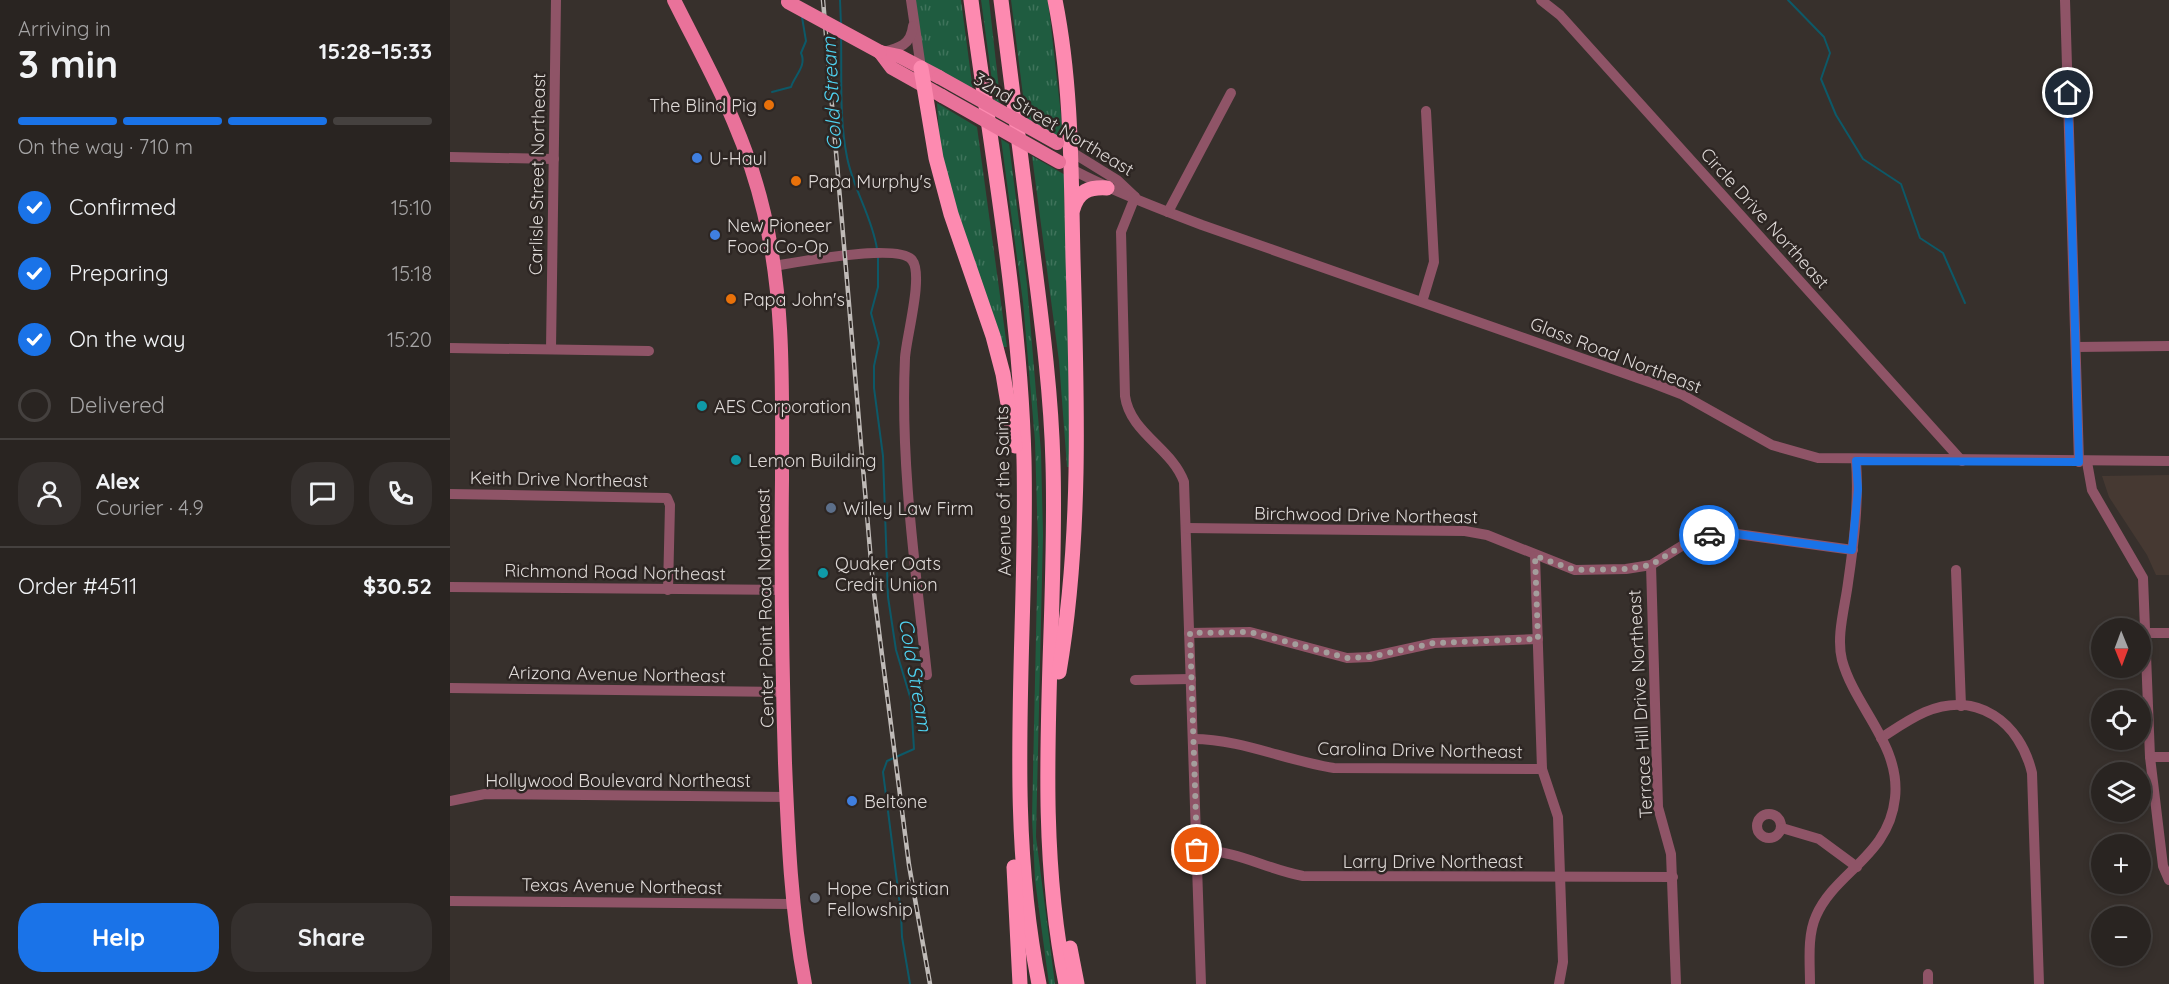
<!DOCTYPE html>
<meta charset="utf-8">
<style>
body{margin:0;font-family:Quicksand,sans-serif;background:#35302e;color:#f1f3f6;height:100vh;display:flex;flex-direction:column;font-size:22px;white-space:nowrap}
*{box-sizing:border-box;margin:0}
p{font-size:20px;color:#a5a4a5}
.icon{flex:none;width:33px;height:33px;fill:none;stroke:currentColor;stroke-width:2;stroke-linecap:round;stroke-linejoin:round}
.map{position:relative;flex:1;overflow:hidden}
.sheet{display:flex;flex-direction:column;background:#292421;width:450px}
.sheet>*{flex:none}
.needle{width:39px;rotate:179deg}
.tools{position:absolute;left:1641px;top:618px;display:grid;gap:12px}
.tools a{display:grid;place-items:center;width:60px;height:60px;border-radius:50%;background:#292421;box-shadow:0 3px 9px #0003,0 0 0 2px #45413f;font-size:30px}
.pin{position:absolute;display:grid;place-items:center;width:51px;height:51px;color:#fff;margin:-26px;border:3px solid #fff;border-radius:50%;box-shadow:0 2px 6px #0007}
.courier{position:absolute;display:grid;place-items:center;width:60px;height:60px;margin:-30px;border:4px solid #1a73e8;border-radius:50%;background:#fff;color:#222;box-shadow:0 2px 8px #0007}
.headline em{font-style:normal;font-weight:800}
.headline div{display:flex;flex-direction:column-reverse}
.headline{display:flex;align-items:center;justify-content:space-between;height:102px;padding:0 18px}
h1{font-size:39px;font-weight:800;line-height:45px}
.bar{display:grid;grid-template-columns:repeat(4,1fr);gap:9px 6px;align-content:center;height:72px;padding:0 18px}
.bar i{height:8px;border-radius:4px;background:#45413f}
.bar .on{background:#1a73e8}
.bar p{grid-column:span 4}
.line{display:flex;align-items:center;gap:15px;padding:0 18px;border-top:2px solid #45413f}
.line div{flex:1}
.round{display:grid;place-items:center;flex:none;width:63px;height:63px;border-radius:24px;background:#35302e}
ol{padding:0 18px;list-style:none}
li{display:flex;align-items:center;gap:18px;height:66px}
li p{margin-inline-start:auto}
li .icon{padding:6px;border-radius:50%;background:#1a73e8;color:#fff;stroke-width:4}
li:last-child{color:#a5a4a5}
li i{width:33px;height:33px;border:3px solid #45413f;border-radius:50%}
.primary-button{display:flex;gap:12px;margin-top:auto;padding:12px 18px}
.primary-button a{flex:1;height:69px;border-radius:24px;background:#1a73e8;color:#fff;font-size:24px;font-weight:800;line-height:69px;text-align:center}
.primary-button a+a{background:#35302e;color:#f1f3f6}
main{display:flex;flex:1;min-height:0}
.map>svg:first-child{display:block}
.built{fill:#463932}
.grass{fill:url(#grass-tufts)}
.lines{fill:none;stroke-linecap:round;stroke-linejoin:round}
.stream{stroke:#0d5968;stroke-width:2}
.minor{stroke:#8f5467;stroke-width:10}
.major{stroke:#e9729a;stroke-width:14}
.highway{stroke:#fd8ab0;stroke-width:15}
.rail-casing{stroke:#bfbab7;stroke-width:4.5}
.rail{stroke:#2d2623;stroke-width:2;stroke-dasharray:7;stroke-linecap:butt}
.major-bridge{stroke:#e9729a;stroke-width:14}
.done{stroke:#a49e9c;stroke-width:6;stroke-dasharray:0 10.8}
.route{stroke:#1a73e8;stroke-width:8}
.food-dot{fill:#e8710a;stroke:#2d2623;stroke-width:2}
.shop-dot{fill:#3f7fe0;stroke:#2d2623;stroke-width:2}
.culture-dot{fill:#0f9aa8;stroke:#2d2623;stroke-width:2}
.service-dot{fill:#5c6f8a;stroke:#2d2623;stroke-width:2}
.worship-dot{fill:#6b7280;stroke:#2d2623;stroke-width:2}
.labels{text-anchor:middle;dominant-baseline:central;stroke-width:5;stroke-linejoin:round;paint-order:stroke}
.poi-label{font-size:18px;fill:#dfdad8;stroke:#2d2623;text-anchor:start}
.street-label{font-size:18px;fill:#dfdad8;stroke:#2d2623}
.water-label{font-size:20px;font-style:italic;fill:#4fd2f0;stroke:#2d2623}
</style>
<main>
<section class="sheet">
<div class="headline"><div><h1>3 min</h1><p>Arriving in</p></div><em>15:28–15:33</em></div>
<div class="bar"><i class="on"></i><i class="on"></i><i class="on"></i><i></i><p>On the way · 710 m</p></div>
<ol>
<li><svg class="icon" aria-label="check" viewBox="0 0 24 24"><path d="M5 12l5 5 9-10"/></svg>Confirmed<p>15:10</p></li>
<li><svg class="icon" aria-label="check" viewBox="0 0 24 24"><path d="M5 12l5 5 9-10"/></svg>Preparing<p>15:18</p></li>
<li><svg class="icon" aria-label="check" viewBox="0 0 24 24"><path d="M5 12l5 5 9-10"/></svg>On the way<p>15:20</p></li>
<li><i></i>Delivered</li>
</ol>
<div class="line" style="height:108px"><a class="round"><svg class="icon" aria-label="person" viewBox="0 0 24 24"><circle cx="12" cy="8" r="4"/><path d="M4 21q1-7 8-7t8 7"/></svg></a><div><b>Alex</b><p>Courier · 4.9</p></div><a class="round"><svg class="icon" aria-label="chat" viewBox="0 0 24 24"><path d="M4 5h16v11H9l-5 4z"/></svg></a><a class="round"><svg class="icon" aria-label="phone" viewBox="0 0 24 24"><path d="M5 4h4l2 5-3 2q2 4 5 5l2-3 5 2v4C11 20 4 13 5 4z"/></svg></a></div>
<div class="line" style="height:78px"><div>Order #4511</div><b>$30.52</b></div>
<div class="primary-button"><a>Help</a><a>Share</a></div>
</section>
<div class="map">
<svg width="1719" height="984" viewBox="0 0 1719 984">
<defs>
<pattern id="grass-tufts" width="24" height="20" patternUnits="userSpaceOnUse" patternTransform="scale(1.5)"><rect width="24" height="20" fill="#1f5c40"/><path d="M3 7l-1-3M5 7V3M7 7l1-3M15 17l-1-3M17 17v-4M19 17l1-3" fill="none" stroke="#3f735b"/></pattern>
</defs>
<rect width="100%" height="100%" fill="#37302c"/>
<!-- built -->
<polygon class="built" points="1719,475 1719,575 1706,575 1697,555 1659,497 1652,476"/>
<!-- grass -->
<g class="grass">
<polygon points="465,0 511,0 523,91 473,63"/>
<polygon points="531,0 539,0 551,107 545,103"/>
<polygon points="561,0 598,0 612,124 609,135 606,137 576,119"/>
<polygon points="487,103 527,127 557,347 552,347 499,192 491,160"/>
<polygon points="551,139 559,144 577,284 591,452 593,535 586,837 605,984 599,984 585,880 582,818 588,544 585,441 573,302"/>
<polygon points="582,156 617,176 614,189 619,295 620,467 617,467 609,361"/>
</g>
<g class="lines">
<!-- stream -->
<g class="stream">
<polyline points="390,0 391,24"/>
<polyline points="1338,0 1374,37 1380,53 1371,79 1386,115 1413,159 1451,184 1470,238 1493,253 1515,303"/>
<path d="M391,35C392,75 389,118 397,157C403,189 422,216 427,249"/>
<path d="M322,92L341,87C345,75 357,66 351,53L356,41L352,17"/>
<polyline points="428,258 428,287 421,313 429,343 424,366 424,388 433,456 438,597 446,650 461,700 464,749 437,761 433,772 451,913 452,937 460,984"/>
</g>
<!-- minor -->
<g class="minor">
<polyline points="461,0 471,68"/>
<polyline points="1091,0 1110,15 1512,461"/>
<polyline points="1615,0 1629,462"/>
<path d="M433,52C449,48 461,45 463,26"/>
<polyline points="620,151 667,180 685,197"/>
<polyline points="0,157 104,159"/>
<path d="M621,169C663,191 707,208 752,225L1205,384L1231,394L1322,445L1368,458L1719,461"/>
<path d="M685,197L671,232L675,396C680,433 722,448 734,482L751,984"/>
<polyline points="718,212 781,93"/>
<path d="M324,266C348,262 448,243 462,260C474,275 456,338 455,358C450,463 466,572 477,675"/>
<polyline points="972,302 984,262 976,111"/>
<polyline points="1626,347 1719,346"/>
<polyline points="0,348 199,351"/>
<polyline points="101,349 106,0"/>
<polyline points="1637,462 1642,490 1693,578 1700,757 1713,866 1719,880"/>
<polyline points="0,494 217,498 220,505 218,590"/>
<polyline points="736,528 1015,531 1037,535 1125,570 1176,569 1201,565 1243,539 1280,533 1403,550"/>
<polyline points="1085,556 1092,769 1108,817 1113,962 1109,984"/>
<polyline points="1201,565 1208,807 1221,854 1226,984"/>
<polyline points="1506,570 1511,706"/>
<polyline points="0,587 331,590"/>
<polyline points="739,633 800,632 897,658 920,657 984,643 1088,639"/>
<polyline points="1696,633 1719,633"/>
<polyline points="685,680 741,679"/>
<polyline points="0,688 333,692"/>
<path d="M1431,738C1445,729 1459,719 1475,712C1527,690 1570,722 1582,773L1589,984"/>
<path d="M743,739C791,739 837,761 884,768L1092,769"/>
<polyline points="1700,757 1719,757"/>
<polyline points="0,801 35,794 337,797"/>
<circle cx="1319" cy="826" r="12"/>
<polyline points="1332,828 1369,839 1407,867"/>
<path d="M747,850C791,851 812,868 853,876L1223,877"/>
<polyline points="0,901 343,904"/>
<polyline points="1478,974 1478,984"/>
<path d="M1360,984C1360,963 1357,936 1366,916C1385,872 1439,856 1445,798C1451,745 1405,708 1392,660C1386,636 1395,607 1398,583C1404,542 1409,502 1406,461"/>
</g>
<!-- major -->
<g class="major">
<path d="M224,0C261,74 295,131 314,213C335,302 332,389 332,480C331,574 332,668 335,763C338,837 341,911 355,984"/>
<polyline points="430,52 442,68 492,96"/>
<polyline points="430,52 449,56 489,77"/>
</g>
<!-- highway -->
<g class="highway">
<path d="M521,0C541,152 570,305 574,459C578,633 554,811 589,984"/>
<path d="M551,0C560,74 569,148 579,222C589,302 601,383 603,464C608,637 581,813 616,984"/>
<path d="M605,0C622,84 621,173 623,259C627,395 632,537 609,672"/>
<polyline points="471,68 486,158 501,214 543,336 553,374 565,446"/>
<path d="M623,209C628,191 639,187 657,188"/>
<polyline points="564,867 570,984"/>
<polyline points="620,948 627,984"/>
</g>
<!-- rail casing -->
<g class="rail-casing">
<polyline id="rail" points="373,0 423,585 459,865 480,984"/>
</g>
<!-- rail -->
<use href="#rail" class="rail"/>
<!-- major-bridge -->
<g class="major-bridge">
<polyline points="338,2 430,52"/>
<polyline points="489,77 607,143"/>
<polyline points="492,96 609,162"/>
</g>
</g>
<g class="lines">
<!-- done -->
<polyline class="done" points="747,850 740,633 800,632 897,658 920,657 984,643 1088,639 1085,556 1125,570 1176,569 1201,565 1243,539 1259,535"/>
<!-- route -->
<polyline class="route" points="1259,535 1280,533 1402,550 1408,489 1406,461 1629,462 1618,93"/>
</g>
<!-- markers -->
<g class="food-dot">
<circle cx="319" cy="105" r="6"/>
<circle cx="346" cy="181" r="6"/>
<circle cx="281" cy="299" r="6"/>
</g>
<g class="shop-dot">
<circle cx="247" cy="158" r="6"/>
<circle cx="265" cy="235" r="6"/>
<circle cx="402" cy="801" r="6"/>
</g>
<g class="culture-dot">
<circle cx="252" cy="406" r="6"/>
<circle cx="286" cy="460" r="6"/>
<circle cx="373" cy="573" r="6"/>
</g>
<circle class="service-dot" cx="381" cy="508" r="6"/>
<circle class="worship-dot" cx="365" cy="898" r="6"/>
<g class="labels">
<!-- poi labels -->
<g class="poi-label">
<text x="307" y="105" text-anchor="end">The Blind Pig</text>
<text x="259" y="158">U-Haul</text>
<text x="358" y="181">Papa Murphy's</text>
<text x="277" y="225">New Pioneer<tspan x="277" dy="21">Food Co-Op</tspan></text>
<text x="293" y="299">Papa John's</text>
<text x="264" y="406">AES Corporation</text>
<text x="298" y="460">Lemon Building</text>
<text x="393" y="508">Willey Law Firm</text>
<text x="385" y="563">Quaker Oats<tspan x="385" dy="21">Credit Union</tspan></text>
<text x="414" y="801">Beltone</text>
<text x="377" y="888">Hope Christian<tspan x="377" dy="21">Fellowship</tspan></text>
</g>
<!-- street labels -->
<g class="street-label">
<text transform="translate(604 124) rotate(31)">32nd Street Northeast</text>
<text transform="translate(87 174) rotate(-89)">Carlisle Street Northeast</text>
<text transform="translate(1315 218) rotate(48)">Circle Drive Northeast</text>
<text transform="translate(1166 355) rotate(21)">Glass Road Northeast</text>
<text transform="translate(109 479) rotate(1)">Keith Drive Northeast</text>
<text transform="translate(553 491) rotate(-91)">Avenue of the Saints</text>
<text transform="translate(916 515) rotate(1)">Birchwood Drive Northeast</text>
<text transform="translate(165 572) rotate(1)">Richmond Road Northeast</text>
<text transform="translate(315 608) rotate(-91)">Center Point Road Northeast</text>
<text transform="translate(167 674) rotate(1)">Arizona Avenue Northeast</text>
<text transform="translate(1190 704) rotate(-93)">Terrace Hill Drive Northeast</text>
<text transform="translate(970 750) rotate(1)">Carolina Drive Northeast</text>
<text x="168" y="780">Hollywood Boulevard Northeast</text>
<text x="983" y="861">Larry Drive Northeast</text>
<text transform="translate(172 886) rotate(1)">Texas Avenue Northeast</text>
</g>
<!-- water labels -->
<g class="water-label">
<text transform="translate(381 94) rotate(-93)">Cold Stream</text>
<text transform="translate(466 675) rotate(80)">Cold Stream</text>
</g>
</g>
</svg>
<div class="tools">
<a><svg class="needle" viewBox="-14 -14 28 28"><path d="M0-13l5 13h-10z" fill="#e53935"/><path d="M0 13l5-13h-10z" fill="#a5a4a5"/></svg></a>
<a><svg class="icon" aria-label="locate" viewBox="0 0 24 24"><circle cx="12" cy="12" r="6"/><path d="M12 2v4M12 18v4M2 12h4M18 12h4"/></svg></a>
<a><svg class="icon" aria-label="layers" viewBox="0 0 24 24"><path d="M12 4l9 5-9 5-9-5zM3 14l9 5 9-5"/></svg></a>
<a>+</a>
<a>−</a>
</div>
<div class="pin" style="left:747px;top:850px;background:#ea580c"><svg class="icon" aria-label="bag" viewBox="0 0 24 24"><path d="M5 8h14l-1 12H6zM9 8a3 3 0 0 1 6 0"/></svg></div>
<div class="pin" style="left:1618px;top:93px;background:#1f2937"><svg class="icon" aria-label="home" viewBox="0 0 24 24"><path d="M3 11l9-7 9 7M6 9v11h12V9"/></svg></div>
<div class="courier" style="left:1259px;top:535px"><svg class="icon" aria-label="car" viewBox="0 0 24 24"><path d="M5 17H2v-5l4-1 3-4h7l3 4 3 1v5h-3M9 17h6M6 11h13"/><circle cx="7" cy="17" r="2"/><circle cx="17" cy="17" r="2"/></svg></div>
</div>
</main>
